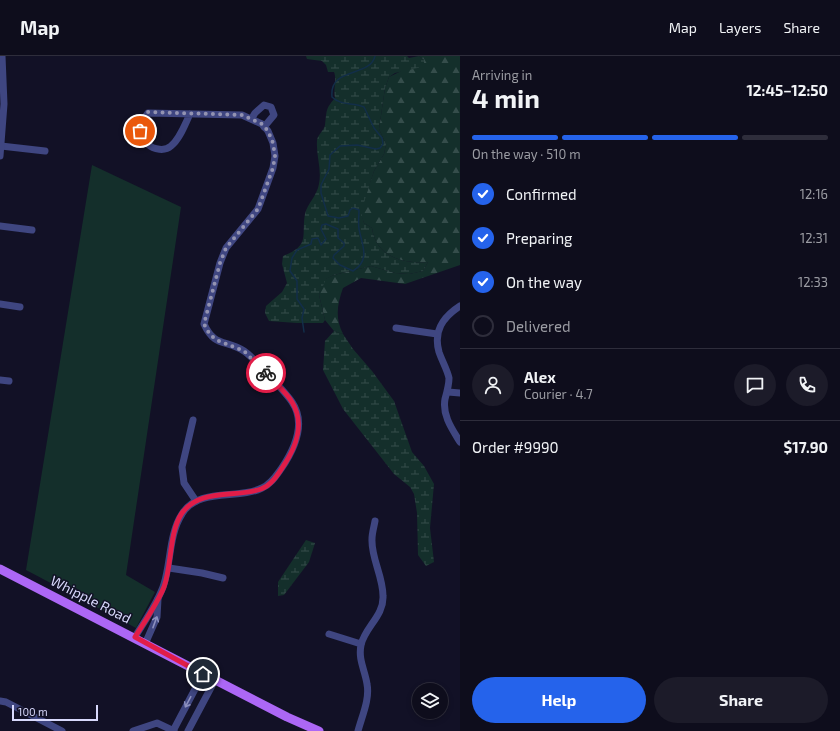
<!DOCTYPE html>
<meta charset="utf-8">
<style>
body{margin:0;font-family:"Exo 2",sans-serif;background:#1c1b29;color:#f1f3f6;height:100vh;display:flex;flex-direction:column;font-size:15px;white-space:nowrap}
*{box-sizing:border-box;margin:0}
p{font-size:13px;color:#9b9ca3}
.icon{flex:none;width:22px;height:22px;fill:none;stroke:currentColor;stroke-width:2;stroke-linecap:round;stroke-linejoin:round}
.map{position:relative;flex:1;overflow:hidden}
.details{display:flex;flex-direction:column;background:#0e0d1c;width:380px}
.details>*{flex:none}
.tools{position:absolute;left:412px;top:627px;display:grid;gap:8px}
.tools a{display:grid;place-items:center;width:36px;height:36px;border-radius:50%;background:#0e0d1c;box-shadow:0 2px 6px #0003,0 0 0 1px #2e2d3b;font-size:20px}
.scale{position:absolute;left:12px;bottom:10px;width:86px;box-sizing:border-box;padding-left:4px;border:2px solid #d8d9fc;border-top:0;font-size:11px;line-height:14px;white-space:nowrap;color:#d8d9fc;-webkit-text-stroke:3px #121126;paint-order:stroke}
.pin{position:absolute;display:grid;place-items:center;width:34px;height:34px;color:#fff;margin:-17px;border:2px solid #fff;border-radius:50%;box-shadow:0 1px 4px #0007}
.courier{position:absolute;display:grid;place-items:center;width:40px;height:40px;margin:-20px;border:3px solid #e11d48;border-radius:50%;background:#fff;color:#222;box-shadow:0 1px 5px #0007}
.overview em{font-style:normal;font-weight:700}
.overview div{display:flex;flex-direction:column-reverse}
.overview{display:flex;align-items:center;justify-content:space-between;height:68px;padding:0 12px}
h1{font-size:26px;font-weight:700;line-height:30px}
.bar{display:grid;grid-template-columns:repeat(4,1fr);gap:6px 4px;align-content:center;height:48px;padding:0 12px}
.bar i{height:5px;border-radius:3px;background:#2e2d3b}
.bar .selected{background:#2563eb}
.bar p{grid-column:span 4}
.line{display:flex;align-items:center;gap:10px;padding:0 12px;border-top:1px solid #2e2d3b}
.line div{flex:1}
.round{display:grid;place-items:center;flex:none;width:42px;height:42px;border-radius:21px;background:#1c1b29}
ol{padding:0 12px;list-style:none}
li{display:flex;align-items:center;gap:12px;height:44px}
li p{margin-inline-start:auto}
li .icon{padding:4px;border-radius:50%;background:#2563eb;color:#fff;stroke-width:4}
li:last-child{color:#9b9ca3}
li i{width:22px;height:22px;border:2px solid #2e2d3b;border-radius:50%}
.button{display:flex;gap:8px;margin-top:auto;padding:8px 12px}
.button a{flex:1;height:46px;border-radius:24px;background:#2563eb;color:#fff;font-size:16px;font-weight:700;line-height:46px;text-align:center}
.button a+a{background:#1c1b29;color:#f1f3f6}
header{display:flex;align-items:center;gap:24px;box-sizing:border-box;height:56px;padding:0 20px;background:#0e0d1c;border-bottom:1px solid #2e2d3b}
header strong{font-size:19px}
nav{display:flex;gap:22px;margin-inline-start:auto;font-size:14px}
main{display:flex;flex:1;min-height:0}
.map>svg:first-child{display:block}
.green{fill:#142f2b}
.forest{fill:url(#forest-firs)}
.wetland{fill:url(#wetland-marsh)}
.lines{fill:none;stroke-linecap:round;stroke-linejoin:round}
.stream{stroke:#122e49;stroke-width:1.5}
.minor{stroke:#3f4681;stroke-width:7}
.major{stroke:#ac67f5;stroke-width:9}
.oneway{stroke:#8c90be}
.done{stroke:#9393b1;stroke-width:4;stroke-dasharray:0 7.2}
.route{stroke:#e11d48;stroke-width:5}
.labels{text-anchor:middle;dominant-baseline:central;stroke-width:3;stroke-linejoin:round;paint-order:stroke}
.street-label{font-size:14px;fill:#d8d9fc;stroke:#121126}
</style>
<header>
<strong>Map</strong>
<nav><a>Map</a><a>Layers</a><a>Share</a></nav>
</header>
<main>
<div class="map">
<svg width="460" height="675" viewBox="0 0 460 675">
<defs>
<pattern id="forest-firs" width="22" height="20" patternUnits="userSpaceOnUse"><rect width="22" height="20" fill="#142f2b"/><path d="M5 1l3.5 6h-7zM16 11l3.5 6h-7z" fill="#354d4b"/></pattern>
<pattern id="wetland-marsh" width="20" height="14" patternUnits="userSpaceOnUse"><rect width="20" height="14" fill="#142f2b"/><path d="M1 5h8M5 5V1M11 12h8M15 12V8" fill="none" stroke="#354d4b"/></pattern>
</defs>
<rect width="100%" height="100%" fill="#121126"/>
<!-- green -->
<polygon class="green" points="92,109 181,151 126,519 155,536 136,572 26,514"/>
<!-- forest -->
<path class="forest" d="M419,0H460V209L405,228L361,222L343,232C337,249 335,262 343,278L334,275L325,264L319,239L325,223L334,219L371,210L395,217L409,218L423,215L428,206C403,208 376,201 372,172L364,167L360,156L374,115L384,98L386,88L379,73L385,32L389,21L424,4Z"/>
<!-- wetland -->
<g class="wetland">
<path d="M306,0H407L409,2L419,0L424,4V8L422,11L395,17L389,21L385,32L379,73L386,88L384,98L374,115L361,156L364,167L372,172C376,201 403,208 428,206L423,215L409,218L395,217L371,210L334,219L326,223L319,239L325,264L323,267H297L269,265L265,257L266,250L282,236L287,227L282,208L283,200C311,189 301,180 305,158C307,148 317,140 319,128C322,113 316,100 317,85C317,79 324,75 325,69C327,55 325,53 335,42C333,33 337,23 334,16H328L326,9L322,5L307,3Z"/>
<polygon points="334,275 343,278 353,293 372,315 394,345 412,396 424,410 434,428 430,472 434,506 426,510 418,499 417,457 414,438 410,431 394,418 343,353 323,314 325,285"/>
<polygon points="306,484 315,487 309,506 284,539 278,540 278,526"/>
</g>
<g class="lines">
<!-- stream -->
<path class="stream" d="M304,276L302,262L304,253L297,243V225L290,215L292,202L297,194L311,188L312,183L318,182L321,189L326,183L321,173L322,169L326,168L338,173V182L344,187V190L334,199L333,202L340,209L353,215C371,204 362,189 359,173C358,167 359,160 359,154L353,152L350,154L348,160L339,162L328,160L321,137V129L329,113L330,99L340,90L357,89L376,93L380,92L383,88L382,82L374,72L364,51C353,46 341,50 332,41C329,10 370,22 375,0"/>
<!-- minor -->
<g class="minor">
<polyline points="252,62 255,57 264,49 271,51 274,59 264,71"/>
<polyline points="1,90 45,95"/>
<polyline points="0,100 4,48 2,0"/>
<polyline points="0,170 32,174"/>
<polyline points="0,248 20,251"/>
<path d="M460,250C443,261 433,275 439,296C442,305 447,313 449,322C449,329 447,336 445,343C442,359 452,373 460,386"/>
<polyline points="396,272 437,278"/>
<polyline points="0,324 9,325"/>
<polyline points="448,336 460,337"/>
<polyline points="193,364 182,411 184,427 196,445"/>
<polyline points="169,512 202,517 223,522"/>
<polyline points="329,578 361,588"/>
<path d="M135,581C144,566 159,545 164,528C171,506 169,478 182,458C198,431 238,444 262,432C271,428 276,420 281,413C294,394 307,368 292,346C286,337 253,301 244,295C226,283 215,292 204,268L220,207L226,192L258,153L273,112L275,100L273,87L268,75L262,68L242,59L148,57C127,84 159,101 171,90C180,83 185,68 190,58"/>
<polyline points="145,588 157,561 158,543"/>
<polyline points="0,645 6,646 62,675"/>
<polyline points="133,675 157,667 174,675"/>
<polyline points="173,675 203,618"/>
<polyline points="188,675 215,624"/>
<path d="M358,675C362,660 370,643 367,628C365,614 358,604 361,589C365,571 384,560 383,540C383,520 371,502 372,483C372,477 374,471 375,465"/>
</g>
<!-- major -->
<polyline class="major" points="0,513 287,661 319,675"/>
</g>
<!-- one-way arrows -->
<defs><path id="oneway-shaft" d="M-6 0H5M1.5-3L5.5 0L1.5 3" fill="none" stroke-width="1.6" stroke-linecap="round" stroke-linejoin="round"/></defs>
<g class="oneway">
<use href="#oneway-shaft" transform="translate(155 566) rotate(-70)"/>
<use href="#oneway-shaft" transform="translate(188 646) rotate(118)"/>
</g>
<g class="lines">
<!-- done -->
<polyline class="done" points="140,75 141,65 148,56 242,59 262,68 268,75 273,87 275,100 273,112 258,153 226,192 220,207 204,268 210,279 219,285 244,295 266,317"/>
<!-- route -->
<path class="route" d="M203,618L135,581C145,565 157,548 164,531C172,509 169,476 182,457C200,432 236,442 261,433C272,429 278,418 284,409C296,391 305,367 292,346C286,336 274,326 266,317"/>
</g>
<g class="labels">
<!-- street labels -->
<g class="street-label">
<text transform="translate(91 543) rotate(27)">Whipple Road</text>
</g>
</g>
</svg>
<div class="tools">
<a><svg class="icon" aria-label="layers" viewBox="0 0 24 24"><path d="M12 4l9 5-9 5-9-5zM3 14l9 5 9-5"/></svg></a>
</div>
<div class="scale">100 m</div>
<div class="pin" style="left:140px;top:75px;background:#ea580c"><svg class="icon" aria-label="bag" viewBox="0 0 24 24"><path d="M5 8h14l-1 12H6zM9 8a3 3 0 0 1 6 0"/></svg></div>
<div class="pin" style="left:203px;top:618px;background:#1f2937"><svg class="icon" aria-label="home" viewBox="0 0 24 24"><path d="M3 11l9-7 9 7M6 9v11h12V9"/></svg></div>
<div class="courier" style="left:266px;top:317px"><svg class="icon" aria-label="bike" viewBox="0 0 24 24"><circle cx="6" cy="16" r="4"/><circle cx="18" cy="16" r="4"/><path d="M6 16l4-8h5l3 8M10 8l3 8H6M13 5h3"/></svg></div>
</div>
<section class="details">
<div class="overview"><div><h1>4 min</h1><p>Arriving in</p></div><em>12:45–12:50</em></div>
<div class="bar"><i class="selected"></i><i class="selected"></i><i class="selected"></i><i></i><p>On the way · 510 m</p></div>
<ol>
<li><svg class="icon" aria-label="check" viewBox="0 0 24 24"><path d="M5 12l5 5 9-10"/></svg>Confirmed<p>12:16</p></li>
<li><svg class="icon" aria-label="check" viewBox="0 0 24 24"><path d="M5 12l5 5 9-10"/></svg>Preparing<p>12:31</p></li>
<li><svg class="icon" aria-label="check" viewBox="0 0 24 24"><path d="M5 12l5 5 9-10"/></svg>On the way<p>12:33</p></li>
<li><i></i>Delivered</li>
</ol>
<div class="line" style="height:72px"><a class="round"><svg class="icon" aria-label="person" viewBox="0 0 24 24"><circle cx="12" cy="8" r="4"/><path d="M4 21q1-7 8-7t8 7"/></svg></a><div><b>Alex</b><p>Courier · 4.7</p></div><a class="round"><svg class="icon" aria-label="chat" viewBox="0 0 24 24"><path d="M4 5h16v11H9l-5 4z"/></svg></a><a class="round"><svg class="icon" aria-label="phone" viewBox="0 0 24 24"><path d="M5 4h4l2 5-3 2q2 4 5 5l2-3 5 2v4C11 20 4 13 5 4z"/></svg></a></div>
<div class="line" style="height:52px"><div>Order #9990</div><b>$17.90</b></div>
<div class="button"><a>Help</a><a>Share</a></div>
</section>
</main>
